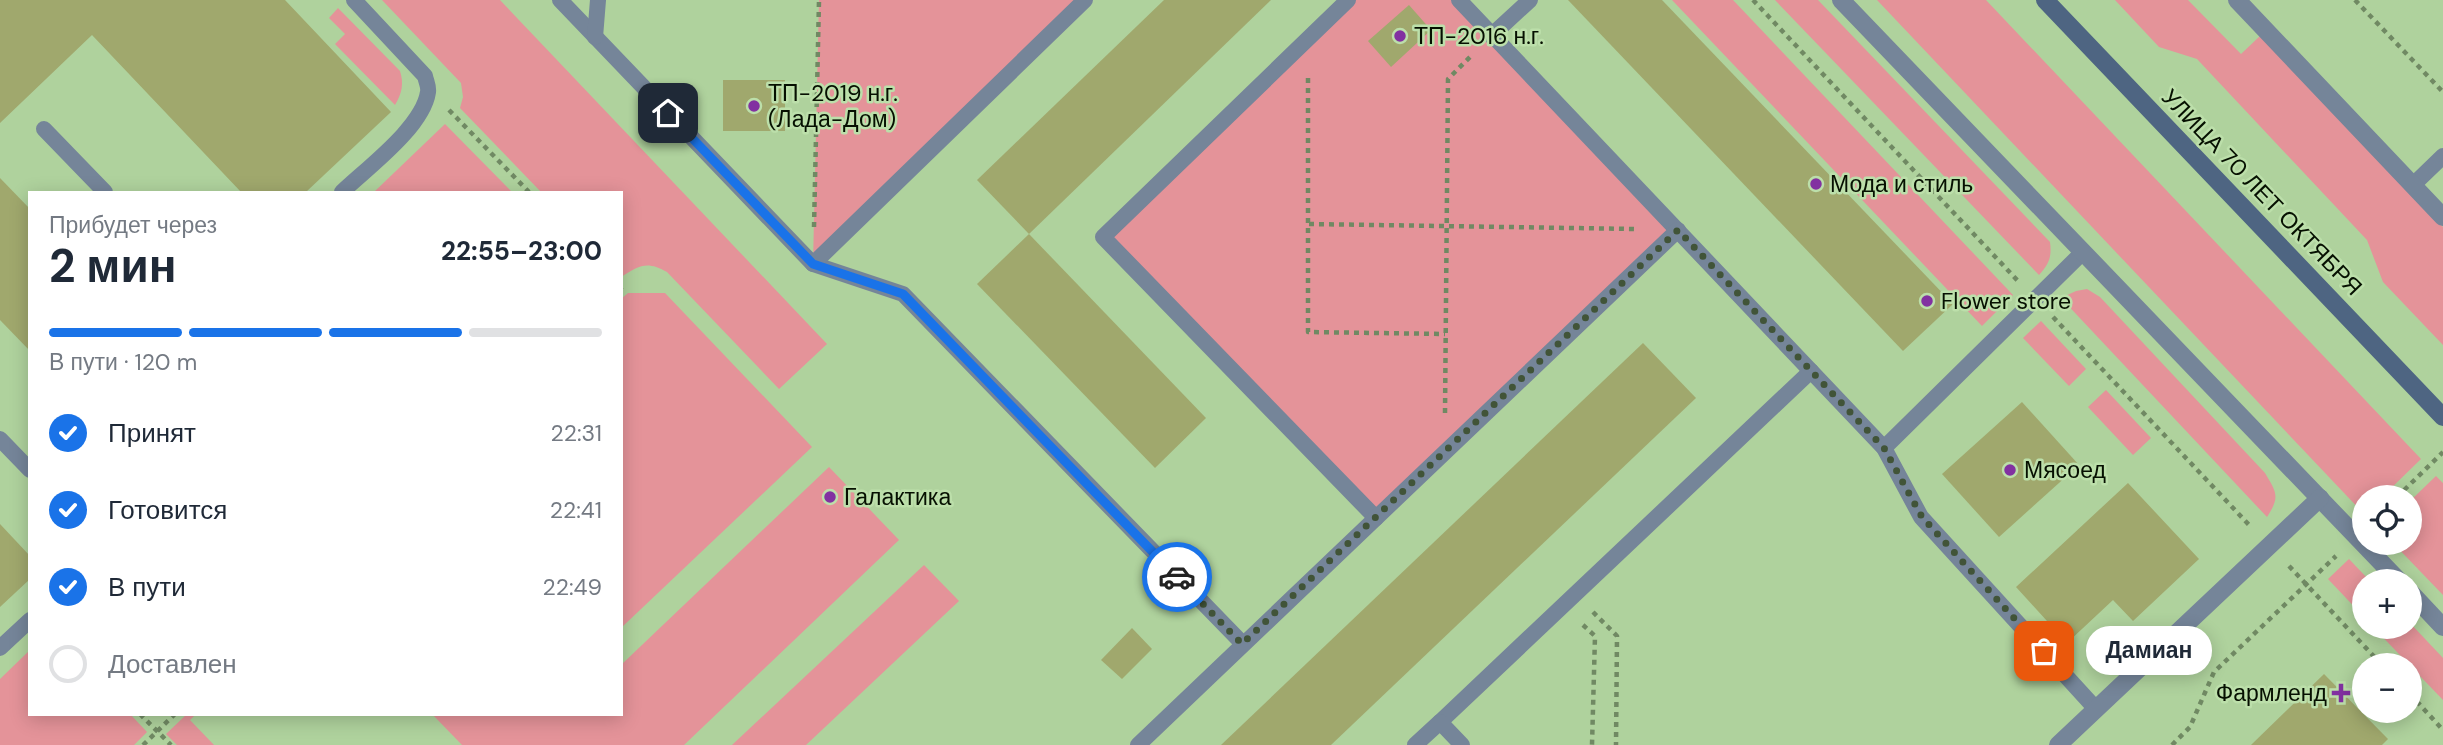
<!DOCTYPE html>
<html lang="ru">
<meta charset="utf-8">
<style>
body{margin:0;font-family:"DM Sans",sans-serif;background:#f6f6f7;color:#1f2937;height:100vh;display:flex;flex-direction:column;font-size:26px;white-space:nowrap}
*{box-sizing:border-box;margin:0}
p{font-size:23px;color:#747a83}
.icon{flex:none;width:38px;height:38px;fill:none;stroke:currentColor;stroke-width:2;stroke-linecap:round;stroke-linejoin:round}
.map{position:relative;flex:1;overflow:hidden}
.side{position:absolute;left:28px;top:191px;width:595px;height:525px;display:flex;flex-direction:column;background:#fff;border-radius:0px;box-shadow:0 4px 18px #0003}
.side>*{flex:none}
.fabs{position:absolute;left:2352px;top:485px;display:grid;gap:14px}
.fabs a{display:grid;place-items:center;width:70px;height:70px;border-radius:50%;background:#fff;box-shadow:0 4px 18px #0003;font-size:35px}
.pin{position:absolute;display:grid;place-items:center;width:60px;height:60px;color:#fff;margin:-30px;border-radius:14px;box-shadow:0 4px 10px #0006}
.courier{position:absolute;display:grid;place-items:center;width:70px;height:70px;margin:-35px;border:5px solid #1a73e8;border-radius:50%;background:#fff;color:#222;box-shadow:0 2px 9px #0007}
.bubble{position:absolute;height:49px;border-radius:24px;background:#fff;box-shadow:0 4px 18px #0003;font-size:23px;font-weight:700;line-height:49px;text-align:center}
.overview em{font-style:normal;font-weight:700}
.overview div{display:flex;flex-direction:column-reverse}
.overview{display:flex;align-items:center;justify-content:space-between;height:119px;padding:0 21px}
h1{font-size:46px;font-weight:700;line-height:52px}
.bar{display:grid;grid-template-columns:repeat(4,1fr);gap:10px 7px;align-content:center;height:84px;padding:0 21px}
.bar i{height:9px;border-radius:5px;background:#e0e1e3}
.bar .current{background:#1a73e8}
.bar p{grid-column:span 4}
ol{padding:0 21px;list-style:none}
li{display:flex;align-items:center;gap:21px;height:77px}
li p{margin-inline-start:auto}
li .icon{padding:7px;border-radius:50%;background:#1a73e8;color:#fff;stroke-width:4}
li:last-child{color:#747a83}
li i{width:38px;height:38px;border:4px solid #e0e1e3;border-radius:50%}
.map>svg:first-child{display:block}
.green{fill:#e49399}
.building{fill:#a0a86d}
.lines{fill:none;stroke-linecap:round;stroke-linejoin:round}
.path{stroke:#708963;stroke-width:4.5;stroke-dasharray:5 5;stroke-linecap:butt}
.lane{stroke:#758599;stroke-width:16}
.street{stroke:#758599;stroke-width:18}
.secondary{stroke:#4e6582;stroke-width:18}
.done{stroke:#415438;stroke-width:7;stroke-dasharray:0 12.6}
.route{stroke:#1a73e8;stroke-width:9}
.poi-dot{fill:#8231a1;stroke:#bcdfaa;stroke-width:2.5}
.labels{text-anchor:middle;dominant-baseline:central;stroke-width:5;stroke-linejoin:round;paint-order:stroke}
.poi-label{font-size:23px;fill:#061001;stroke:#bcdfaa;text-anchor:start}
.street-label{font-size:23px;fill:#061001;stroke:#bcdfaa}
</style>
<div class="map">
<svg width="2443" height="745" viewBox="0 0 2443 745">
<rect width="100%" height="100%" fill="#afd29d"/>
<!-- green -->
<g class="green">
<path d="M382,0H500L827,344L779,389L667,272C647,261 640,265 621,277V192H541L460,108L463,97L461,83Z"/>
<polygon points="819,0 1085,0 813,264"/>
<polygon points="1353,0 1452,0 1672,229 1375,515 1107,236"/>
<polygon points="1672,0 1733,0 2013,295 1982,326"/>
<path d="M1775,0H1818L2050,242C2052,257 2049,264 2039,275Z"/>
<polygon points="1877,0 1986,0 2421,459 2382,497 2364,497 2364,514"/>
<polygon points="2115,0 2188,0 2241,54 2260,36 2443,227 2443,345 2383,282 2367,240 2197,59 2159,47"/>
<path d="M338,8L400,71C404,84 402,93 395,105L335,44L345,34L329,18Z"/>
<polygon points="445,124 512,192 374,192"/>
<path d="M2087,289L2100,297L2265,473C2277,493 2280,497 2267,517L2061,298L2076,291Z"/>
<polygon points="628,293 665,293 812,447 621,628 621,299"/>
<polygon points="2041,321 2086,369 2069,386 2023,338"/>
<polygon points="2106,390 2151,438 2133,455 2088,407"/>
<polygon points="829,467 899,540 684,745 462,745 432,714 566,714 568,716 621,714 621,665"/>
<polygon points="2436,476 2443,483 2443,595 2393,543 2410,542 2410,501"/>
<polygon points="2349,559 2370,581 2364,581 2364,617 2328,579"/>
<polygon points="924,565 959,601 806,745 732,745"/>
<polygon points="2410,623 2443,658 2443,700 2373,627 2410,626"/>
<polygon points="30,650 30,714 130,714 147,732 134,745 0,745 0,679"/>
<polygon points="187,714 196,714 190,720 214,745 177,745 166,734"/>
</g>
<!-- building -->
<g class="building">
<polygon points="0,0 285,0 391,112 306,192 241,192 92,35 0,123"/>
<polygon points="1164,0 1271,0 1029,234 977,180"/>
<polygon points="1568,0 1662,0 1953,304 1903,351"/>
<polygon points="1409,5 1431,30 1391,67 1368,41"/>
<rect x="723" y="80" width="62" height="51"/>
<polygon points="0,178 30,209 30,351 0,320"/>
<polygon points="1029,234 1206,418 1155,468 977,284"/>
<polygon points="1643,343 1696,398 1331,745 1221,745"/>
<polygon points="2022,402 2079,465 1999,537 1942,474"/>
<polygon points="2128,483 2199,559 2133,621 2113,600 2067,643 2016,587"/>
<polygon points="0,524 30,556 30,579 0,607"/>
<polygon points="1132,628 1152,649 1122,679 1101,660"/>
<polygon points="2324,674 2388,739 2382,745 2251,745"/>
</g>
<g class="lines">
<!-- path -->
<g class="path">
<polyline points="1753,0 2018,281"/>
<polyline points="2355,0 2443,92"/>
<polyline points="1308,78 1308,332 1445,334"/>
<polyline points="449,110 529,192"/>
<polyline points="1309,224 1637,229"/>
<polyline points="814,227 819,0"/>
<polyline points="621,288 621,289"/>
<polyline points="2053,317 2251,527"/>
<polyline points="1445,413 1448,79 1473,54"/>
<polyline points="2397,497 2443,452"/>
<polyline points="2289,566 2382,665"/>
<polyline points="1593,612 1617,636 1616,745"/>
<polyline points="1583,625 1595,636 1592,745"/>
<polyline points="2410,694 2443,730"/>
<polyline points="140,714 171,745"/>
<polyline points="143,745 175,714"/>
<polyline points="2172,745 2190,727 2214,672 2336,556"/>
</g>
<!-- lane -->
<g class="lane">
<polyline points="560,0 813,264 903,294 1243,644"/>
<polyline points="1348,0 1103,237 1376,518"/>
<polyline points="1459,0 1884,448 1921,517 2096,709"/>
<polyline points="1491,36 1530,0"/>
<polyline points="595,37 598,0"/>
<polyline points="44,129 105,192"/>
<polyline points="2413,185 2443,156"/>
<path d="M342,192C367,168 423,127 428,92C429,87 426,81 425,76L354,0"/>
<polyline points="813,264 1085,0"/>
<polyline points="0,439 30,470"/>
<polyline points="1884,448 2083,252"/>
<polyline points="0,648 30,620"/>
<polyline points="1440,722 1811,371"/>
<polyline points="1138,745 1678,230"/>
<polyline points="1415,745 1440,722 1462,745"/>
</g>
<!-- street -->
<g class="street">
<polyline points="1841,0 2399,581"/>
<polyline points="2237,0 2443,217"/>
<polyline points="2410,592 2443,627"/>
<polyline points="2058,745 2320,498"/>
</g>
<!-- secondary -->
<polyline class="secondary" points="2045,0 2443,417"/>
</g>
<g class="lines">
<!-- done -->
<polyline class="done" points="1177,577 1242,644 1678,230 1884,448 1922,517 2044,651"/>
<!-- route -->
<polyline class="route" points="668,113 813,264 903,294 1177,577"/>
</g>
<!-- markers -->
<g class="poi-dot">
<circle cx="1400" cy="36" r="7"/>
<circle cx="754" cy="106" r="7"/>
<circle cx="1816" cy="184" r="7"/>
<circle cx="1927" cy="301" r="7"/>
<circle cx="2010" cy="470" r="7"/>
<circle cx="830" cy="497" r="7"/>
<path d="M2337.5 682.5h7v7h7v7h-7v7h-7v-7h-7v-7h7z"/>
</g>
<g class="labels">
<!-- poi labels -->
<g class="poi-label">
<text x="1414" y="36">ТП-2016 н.г.</text>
<text x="768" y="93">ТП-2019 н.г.<tspan x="768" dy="26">(Лада-Дом)</tspan></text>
<text x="1830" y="184">Мода и стиль</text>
<text x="1941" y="301">Flower store</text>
<text x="2024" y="470">Мясоед</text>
<text x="844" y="497">Галактика</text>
<text x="2327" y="693" text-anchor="end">Фармленд</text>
</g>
<!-- street labels -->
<g class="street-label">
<text transform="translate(2262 192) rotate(46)">УЛИЦА 70 ЛЕТ ОКТЯБРЯ</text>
</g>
</g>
</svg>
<div class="fabs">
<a><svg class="icon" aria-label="locate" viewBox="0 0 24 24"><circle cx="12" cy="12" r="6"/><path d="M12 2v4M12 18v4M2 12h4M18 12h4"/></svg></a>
<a>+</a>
<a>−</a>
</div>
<div class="pin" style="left:2044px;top:651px;background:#ea580c"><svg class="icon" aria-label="bag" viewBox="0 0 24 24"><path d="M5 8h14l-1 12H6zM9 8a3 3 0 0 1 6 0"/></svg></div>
<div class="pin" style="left:668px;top:113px;background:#1f2937"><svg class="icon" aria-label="home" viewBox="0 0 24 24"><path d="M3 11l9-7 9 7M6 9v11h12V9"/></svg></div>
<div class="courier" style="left:1177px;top:577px"><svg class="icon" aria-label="car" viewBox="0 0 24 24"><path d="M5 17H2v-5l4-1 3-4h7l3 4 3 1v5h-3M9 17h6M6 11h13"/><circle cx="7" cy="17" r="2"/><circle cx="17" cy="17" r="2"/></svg></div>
<div class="bubble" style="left:2086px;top:626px;width:126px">Дамиан</div>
<section class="side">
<div class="overview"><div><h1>2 мин</h1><p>Прибудет через</p></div><em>22:55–23:00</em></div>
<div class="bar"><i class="current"></i><i class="current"></i><i class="current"></i><i></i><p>В пути · 120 m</p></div>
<ol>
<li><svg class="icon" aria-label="check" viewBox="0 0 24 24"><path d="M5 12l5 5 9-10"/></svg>Принят<p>22:31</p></li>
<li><svg class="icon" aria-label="check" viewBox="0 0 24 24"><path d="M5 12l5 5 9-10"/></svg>Готовится<p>22:41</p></li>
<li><svg class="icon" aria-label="check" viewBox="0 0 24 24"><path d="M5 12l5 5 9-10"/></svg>В пути<p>22:49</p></li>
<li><i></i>Доставлен</li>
</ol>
</section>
</div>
